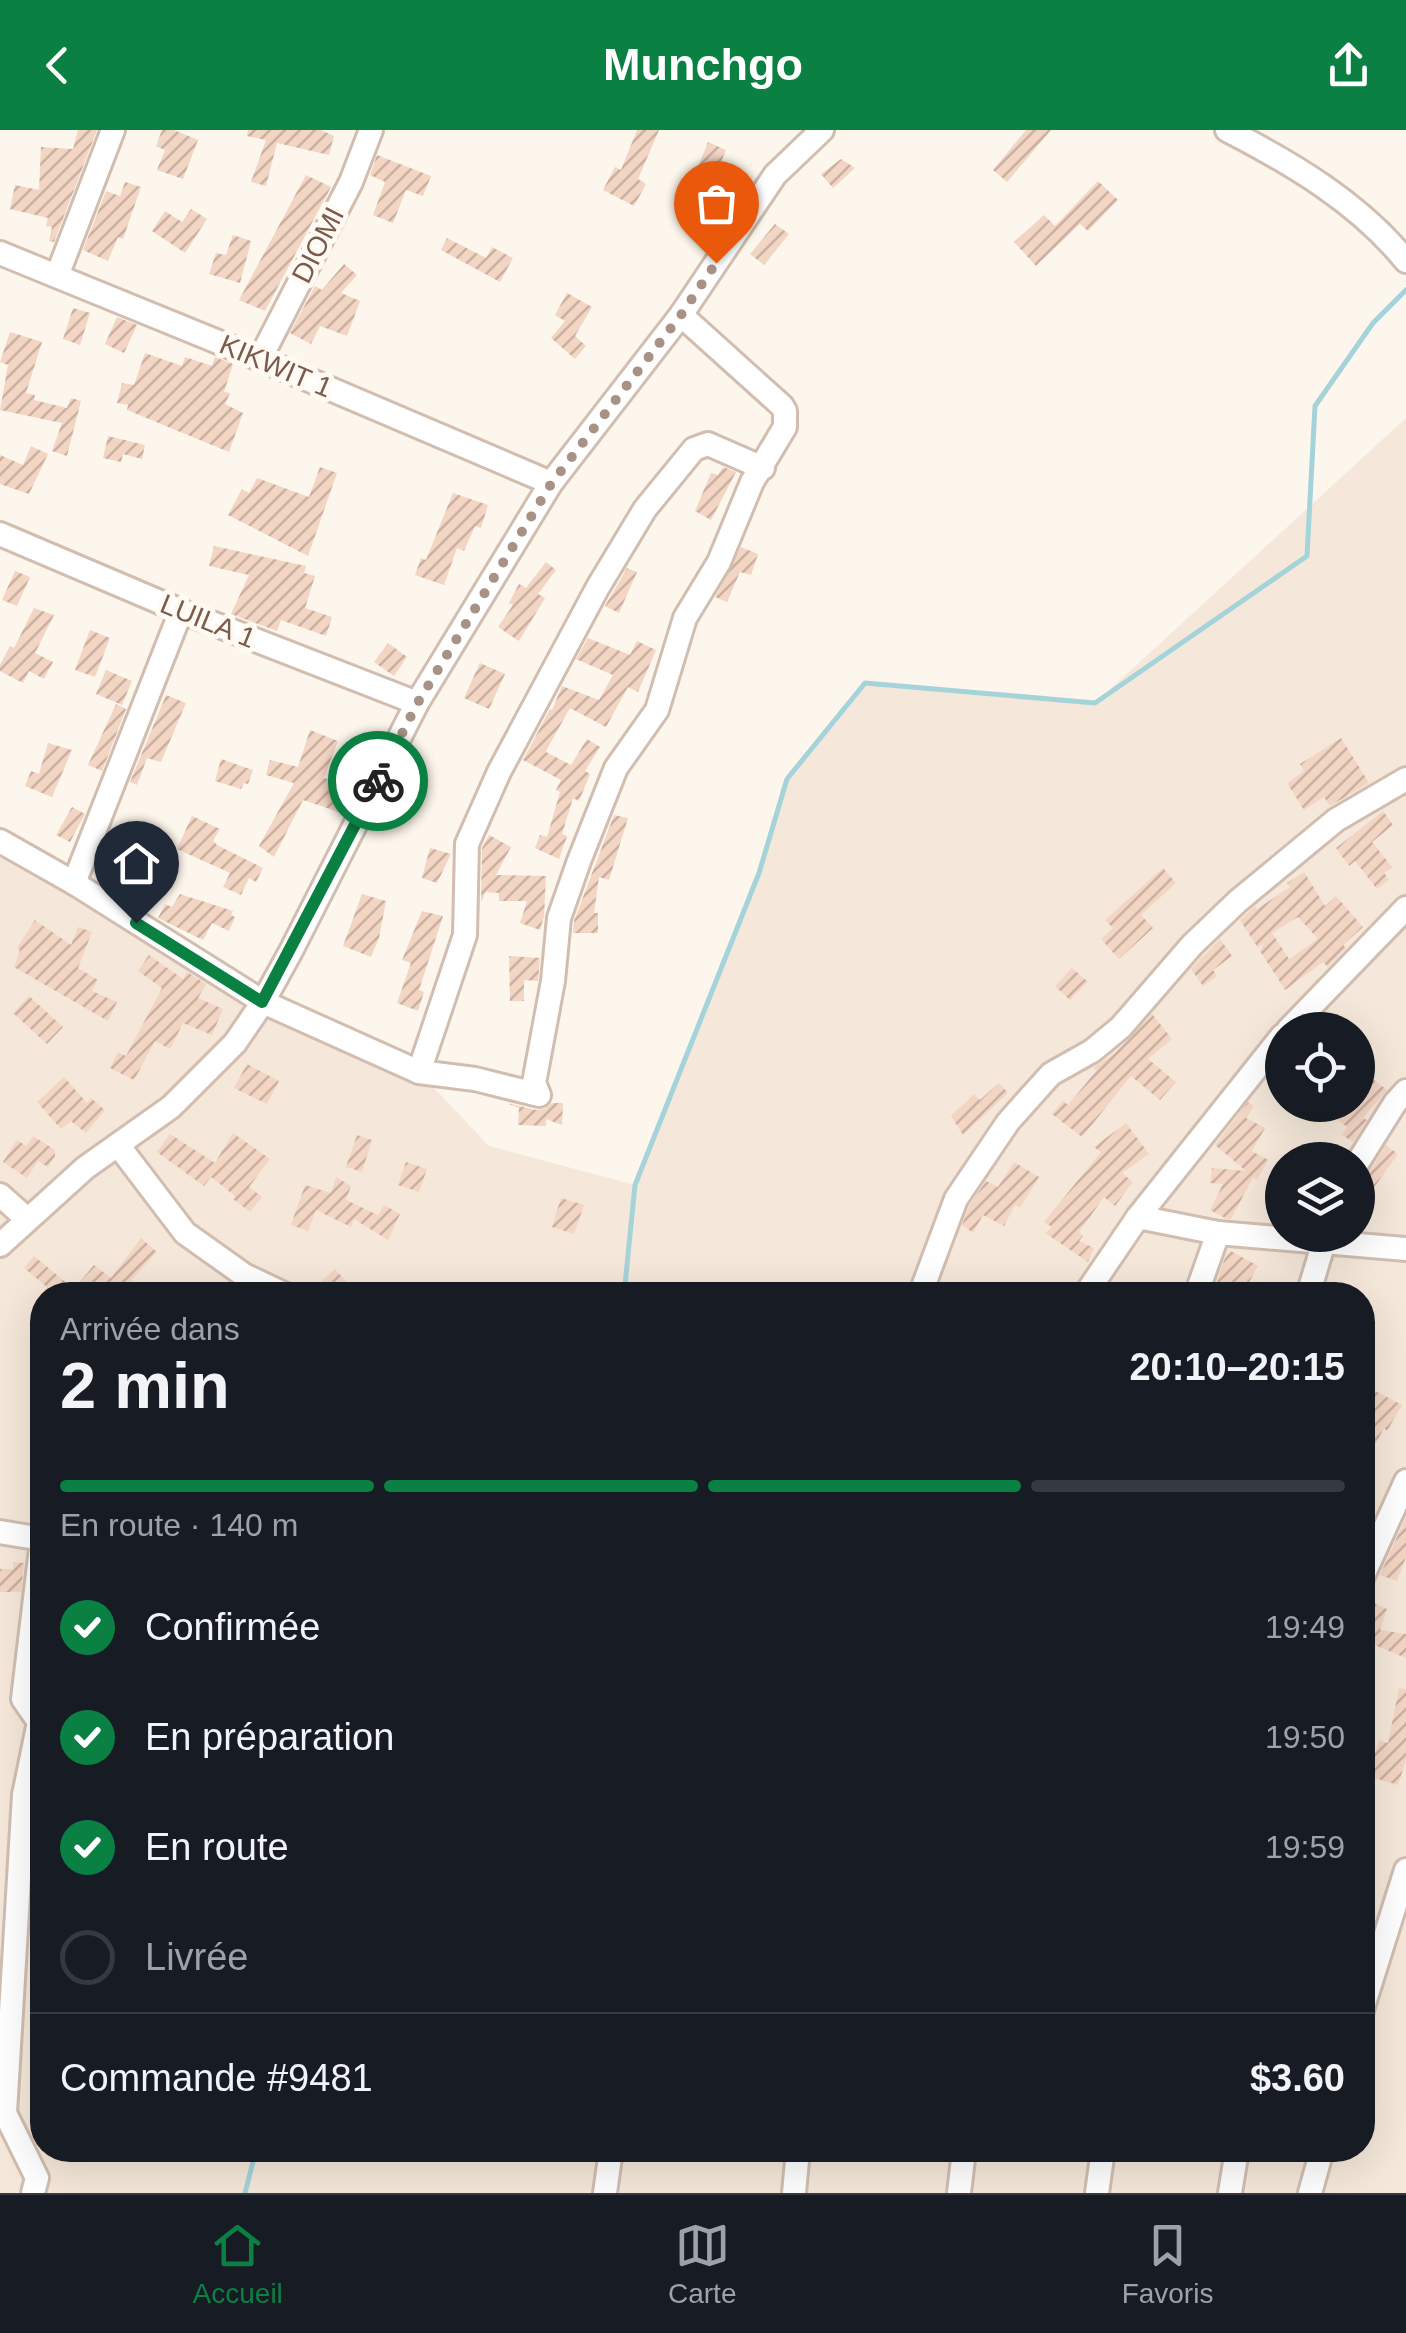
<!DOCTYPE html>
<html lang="fr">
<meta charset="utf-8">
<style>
body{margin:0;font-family:Arial,sans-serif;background:#242831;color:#f1f3f6;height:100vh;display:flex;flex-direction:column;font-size:38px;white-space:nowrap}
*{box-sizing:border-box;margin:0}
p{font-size:32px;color:#9ea1a6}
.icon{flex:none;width:55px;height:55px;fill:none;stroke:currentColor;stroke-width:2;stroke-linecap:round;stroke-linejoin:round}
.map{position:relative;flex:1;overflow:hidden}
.sheet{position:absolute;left:30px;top:1152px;width:1345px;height:880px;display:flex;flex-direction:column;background:#171b24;border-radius:40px;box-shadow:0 10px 40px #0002}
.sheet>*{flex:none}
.controls{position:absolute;left:1265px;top:882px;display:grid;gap:20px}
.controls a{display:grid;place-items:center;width:110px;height:110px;border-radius:50%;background:#171b24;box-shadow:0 10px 40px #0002;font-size:50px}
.pin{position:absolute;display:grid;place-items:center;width:85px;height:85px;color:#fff;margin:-102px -42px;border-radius:50% 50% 50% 0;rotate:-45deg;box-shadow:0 0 10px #0007}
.pin .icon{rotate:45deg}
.courier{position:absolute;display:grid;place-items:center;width:100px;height:100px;margin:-50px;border:8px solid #0b8043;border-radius:50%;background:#fff;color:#222;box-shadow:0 2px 12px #0007}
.summary em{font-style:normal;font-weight:700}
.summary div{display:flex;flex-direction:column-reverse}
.summary{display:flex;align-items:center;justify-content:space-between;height:170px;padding:0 30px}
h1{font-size:65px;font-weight:700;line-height:75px}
.bar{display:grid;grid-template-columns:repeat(4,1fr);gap:15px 10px;align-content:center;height:120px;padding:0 30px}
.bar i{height:12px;border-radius:8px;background:#363941}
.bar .current{background:#0b8043}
.bar p{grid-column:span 4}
.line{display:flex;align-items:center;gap:25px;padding:0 30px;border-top:2px solid #363941}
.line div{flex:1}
ol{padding:0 30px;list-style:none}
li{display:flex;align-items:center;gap:30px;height:110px}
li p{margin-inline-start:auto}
li .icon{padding:10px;border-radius:50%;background:#0b8043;color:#fff;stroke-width:4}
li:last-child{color:#9ea1a6}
li i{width:55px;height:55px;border:5px solid #363941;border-radius:50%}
header{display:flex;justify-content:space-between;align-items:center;height:130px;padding:0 30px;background:#0b8043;color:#fff;font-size:45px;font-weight:700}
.menu{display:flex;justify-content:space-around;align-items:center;height:140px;border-top:2px solid #363941;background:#171b24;font-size:28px;color:#9ea1a6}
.menu a{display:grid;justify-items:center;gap:5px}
.menu .current{color:#0b8043}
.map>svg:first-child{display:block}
.residential{fill:#f5e8da;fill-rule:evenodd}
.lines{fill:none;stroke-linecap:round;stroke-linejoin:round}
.stream{stroke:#a5d3da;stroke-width:5}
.building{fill:url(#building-hatch);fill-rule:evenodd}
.minor-casing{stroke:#d1beb0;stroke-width:28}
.minor{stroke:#fff;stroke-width:22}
.done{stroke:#a89285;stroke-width:10;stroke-dasharray:0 18}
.route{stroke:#0b8043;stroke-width:12}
.labels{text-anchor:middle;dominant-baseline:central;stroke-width:10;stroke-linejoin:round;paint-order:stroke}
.street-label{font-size:28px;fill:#7a5c4d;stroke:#fffaf3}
</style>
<header><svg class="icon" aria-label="back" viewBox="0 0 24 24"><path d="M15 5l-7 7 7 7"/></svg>Munchgo<svg class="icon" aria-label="share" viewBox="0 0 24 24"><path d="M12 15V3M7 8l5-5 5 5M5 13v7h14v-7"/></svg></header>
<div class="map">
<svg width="1406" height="2063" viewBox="0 0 1406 2063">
<defs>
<pattern id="building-hatch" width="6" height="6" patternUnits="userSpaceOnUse" patternTransform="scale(2.5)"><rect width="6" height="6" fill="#f3d5c3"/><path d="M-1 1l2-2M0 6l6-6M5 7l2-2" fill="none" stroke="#cab0a1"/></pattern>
</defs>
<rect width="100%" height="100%" fill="#fdf6ec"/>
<!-- residential -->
<path class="residential" d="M1406,288V2063H0V711L262,872L419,942L489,1016L635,1055L759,743L787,649L865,553L1095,573ZM1282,900H1358V975H1282ZM1282,1030H1358V1105H1282ZM42,1165H1362V2020H42Z"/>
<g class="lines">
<!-- stream -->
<g class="stream">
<polyline points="624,1165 635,1055 759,743 787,649 865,553 1095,573 1307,426 1315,276 1373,193 1406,160"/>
<polyline points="245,2063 256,2020"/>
</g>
</g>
<!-- building -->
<g class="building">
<polygon points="78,0 97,0 54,112 49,111 52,97 46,96 48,88 10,79 15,55 39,60 41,17 73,19"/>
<polygon points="162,0 174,0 198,10 183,49 157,40 165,20 156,16"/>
<polygon points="248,0 321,0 334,6 329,25 277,13 266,56 251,52 266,10 247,6"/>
<polygon points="637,0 659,0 638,49 646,54 634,76 603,60 615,37 621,40"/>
<polygon points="1026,0 1051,0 1007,52 993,40"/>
<polygon points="708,12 726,20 706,68 688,62"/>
<polygon points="377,25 431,46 423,66 406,60 393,93 373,85 385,52 370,45"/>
<polygon points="841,29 855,38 833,58 821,44"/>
<polygon points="306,45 331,57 265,181 239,170"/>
<polygon points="1098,51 1118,70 1088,101 1080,94 1036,136 1014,112 1044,85 1055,96"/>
<polygon points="125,52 141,57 123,109 118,107 108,131 83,120 106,61 120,66"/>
<polygon points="191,79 207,89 185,123 152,101 165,81 182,92"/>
<polygon points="775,94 789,104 764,135 750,124"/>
<polygon points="233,105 251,111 240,153 209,144 216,123 226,125"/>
<polygon points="447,108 486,128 492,117 513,128 500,152 441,120"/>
<polygon points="344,134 357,145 341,163 360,171 347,206 320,196 311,214 290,203 315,156 322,160"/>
<polygon points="567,163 592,177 575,206 586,216 575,229 551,208 565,191 555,185"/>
<polygon points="73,178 90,183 80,215 63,209"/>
<polygon points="117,187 137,195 124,223 105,214"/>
<polygon points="10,202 42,212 26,263 35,265 34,270 67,278 71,268 81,271 67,326 52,321 62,293 0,280 8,235 0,232"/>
<polygon points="145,223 182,236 185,227 212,236 215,227 233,234 224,262 230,263 225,274 243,283 229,322 127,280 128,275 117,273 122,253 134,255"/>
<polygon points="108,306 145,315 142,329 123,324 121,332 103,328"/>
<polygon points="31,316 48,324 29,364 0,354 0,325 23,335"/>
<polygon points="320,337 337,343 308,426 228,385 242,359 249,363 257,348 309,367"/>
<polygon points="723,337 736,342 711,390 695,381 711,343 718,345"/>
<polygon points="453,363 488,375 481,398 475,396 464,421 457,418 444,455 415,445 421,428 426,430"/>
<polygon points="214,416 306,436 304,443 315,446 305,478 332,487 326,506 281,490 277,501 231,484 249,445 209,436"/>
<polygon points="741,417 758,424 751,445 740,442 727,472 715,467"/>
<polygon points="546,432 556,440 538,464 545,468 519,511 498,497 513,475 509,473 519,454 526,458"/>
<polygon points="627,438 637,442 619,483 605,476"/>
<polygon points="15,441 30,447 17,476 2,470"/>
<polygon points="34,478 54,485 35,523 53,532 44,549 29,541 23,553 0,541 0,535 10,516 14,518"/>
<polygon points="90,500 110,508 95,547 75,540"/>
<polygon points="588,508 630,525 637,511 656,520 638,562 628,557 606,597 570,578 547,619 546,622 571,635 587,609 600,617 585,641 590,644 579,671 573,668 562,704 567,706 559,729 535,718 540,705 547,707 560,662 556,660 561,650 523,630 550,579 552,580 562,556 599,570 613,545 576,529"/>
<polygon points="388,513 407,527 394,546 374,532"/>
<polygon points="480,533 505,544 489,579 464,568"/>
<polygon points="106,540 132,551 122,575 96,564"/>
<polygon points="166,565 186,573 161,632 147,628 137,655 130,652"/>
<polygon points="116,574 126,579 102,641 88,635"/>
<polygon points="310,600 338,611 324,648 348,656 339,682 303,670 274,727 259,716 294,653 266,645 270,630 298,637"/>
<polygon points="1341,608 1369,653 1330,676 1324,667 1304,680 1287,653 1304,641 1300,634"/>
<polygon points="48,613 72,620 52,667 25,656 31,641 39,644"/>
<polygon points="221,629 253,640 248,654 244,653 241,659 215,651"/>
<polygon points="72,677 85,684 70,712 56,705"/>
<polygon points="1383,681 1393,695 1372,712 1392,737 1384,743 1389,750 1377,759 1355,731 1349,736 1336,718"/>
<polygon points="614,685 628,688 609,750 599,747 594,783 598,783 598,803 573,803 574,791"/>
<polygon points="192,686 220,699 213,711 217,715 263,738 256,752 249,748 241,765 223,757 230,743 177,719"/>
<polygon points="489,705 511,717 496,745 546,746 544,786 540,800 520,793 527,771 499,771 499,763 486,762 481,772 482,718"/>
<polygon points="430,718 451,724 437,753 422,748"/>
<polygon points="1163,738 1176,753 1141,785 1153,798 1119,829 1101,809 1113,798 1105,790"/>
<path d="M1304,742L1325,776L1336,766L1363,797L1343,815L1346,818L1328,837L1323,832L1285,860L1260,821L1264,813L1258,818L1240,790L1255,776L1257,779L1290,757L1287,753ZM1298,787L1318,809L1289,829L1272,803Z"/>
<polygon points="180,764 233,781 231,785 235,787 229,801 212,793 203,810 158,788 165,774 172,777"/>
<polygon points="362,764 386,771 379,808 371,827 343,816"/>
<polygon points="422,781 443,786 419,860 424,862 418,881 397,873 411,833 402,830"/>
<polygon points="35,790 71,815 78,797 92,802 78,838 98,850 92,861 117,872 108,891 14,837 20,820 17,818"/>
<polygon points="1220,809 1232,826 1213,840 1217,846 1203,856 1191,839"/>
<polygon points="149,825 183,849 187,842 206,854 198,868 223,879 212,905 183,893 170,919 155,911 134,950 110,938 118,922 126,926 162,858 138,841"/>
<polygon points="509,826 540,828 538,851 524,850 524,871 510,871"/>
<polygon points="1072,838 1088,852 1070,870 1055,856"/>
<polygon points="29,866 63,897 47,914 13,883"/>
<polygon points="1152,884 1172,909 1148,929 1176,952 1160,970 1131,946 1082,1007 1052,984 1063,971 1068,975 1097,940 1093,938 1114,924"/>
<polygon points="247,934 279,951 267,974 234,958"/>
<polygon points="1369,946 1387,960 1363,988 1367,990 1353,1012 1342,1005 1347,997 1332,984 1341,975 1358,975 1358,961"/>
<polygon points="64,947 87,973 91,968 105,980 86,1003 71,991 61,999 37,972"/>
<polygon points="999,953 1008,963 963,1005 951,986 974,964 980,970"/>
<polygon points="1248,972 1254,976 1246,988 1265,998 1252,1021 1268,1030 1257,1050 1253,1047 1231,1089 1227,1089 1210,1080 1223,1054 1210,1053 1212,1038 1246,1041 1215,1015"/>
<polygon points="507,973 536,980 544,979 552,973 563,973 562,995 546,989 546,996 518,995 519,978"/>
<polygon points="1126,993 1149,1024 1122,1043 1133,1052 1115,1076 1104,1067 1079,1102 1083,1106 1079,1111 1094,1118 1088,1132 1045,1103 1052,1097 1044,1092 1101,1022 1094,1017"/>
<polygon points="233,1003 270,1029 249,1057 262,1067 250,1082 233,1069 235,1066 211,1047 204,1056 157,1022 170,1004 215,1033"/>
<polygon points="357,1005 372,1010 362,1042 346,1037"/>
<polygon points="33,1006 55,1020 55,1026 48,1037 38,1031 27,1048 3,1032 17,1010 26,1016"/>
<polygon points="1386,1015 1398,1024 1375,1056 1358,1088 1358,1047 1370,1041"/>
<polygon points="406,1032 427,1039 419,1062 398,1055"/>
<polygon points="1014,1032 1039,1047 1020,1078 1015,1075 1004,1096 983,1085 973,1103 962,1095 969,1076 986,1051 998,1057"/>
<polygon points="336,1047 351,1056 346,1070 378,1085 384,1075 400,1084 388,1110 354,1089 351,1097 316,1080 308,1101 291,1095 305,1055 331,1063"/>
<polygon points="561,1068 584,1075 574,1104 552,1097"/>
<polygon points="141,1108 157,1122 131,1150 134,1152 123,1165 40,1165 47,1157 24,1138 34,1126 74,1159 94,1135 111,1148"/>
<polygon points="1231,1121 1258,1136 1242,1165 1212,1165 1226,1125"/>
<polygon points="335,1139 352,1158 343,1165 321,1165 314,1158"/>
<polygon points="1362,1254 1402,1275 1387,1301 1384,1298 1362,1339 1362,1301 1372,1284 1362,1279"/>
<polygon points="1406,1387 1406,1427 1397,1451 1380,1445"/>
<polygon points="13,1432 24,1433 21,1462 0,1462 0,1439 13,1439"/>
<polygon points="1372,1472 1387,1479 1380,1500 1406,1504 1406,1528 1362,1510 1362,1494"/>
<polygon points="1399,1558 1406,1559 1406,1630 1398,1655 1368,1646 1379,1610 1388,1613"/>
</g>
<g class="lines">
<!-- minor casing -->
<g class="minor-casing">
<g id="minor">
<path d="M1227,0C1293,34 1359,73 1406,131"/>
<polyline points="0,123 260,229 551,353"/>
<polyline points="57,146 113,0"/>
<polyline points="260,229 351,52 371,0"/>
<polyline points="0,404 181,481 417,573"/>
<polyline points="0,711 74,753 263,872 419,942 475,949 539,965 534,953 553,851 559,788 579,731 616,638 657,580 685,488 719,432 752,352 785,297 785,281 782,276 681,185"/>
<polyline points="74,753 181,481"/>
<polyline points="1288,900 1406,778"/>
<polyline points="419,942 465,805 467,714 499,642 598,457 645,379 694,319 708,314 763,338"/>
<polyline points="118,1015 185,1103 244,1145 286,1165"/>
<polyline points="1358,1032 1395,973 1406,961"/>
<polyline points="0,1065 27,1089"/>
<polyline points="1138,1087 1218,1103 1406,1119"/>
<polyline points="0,1115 85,1038 171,977 235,913 263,872 291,821 417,573 551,353 681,185 775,45 822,0"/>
<polyline points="920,1165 956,1069 1008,992 1051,944 1092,921 1121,897 1192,815 1238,771 1336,690 1406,649"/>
<polyline points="1085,1165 1138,1087 1282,906"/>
<polyline points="1196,1165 1218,1103"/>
<polyline points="1308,1165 1326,1105"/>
<polyline points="0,1402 42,1409"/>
<polyline points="1362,1448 1406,1351"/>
<polyline points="1362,1880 1406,1740"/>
<polyline points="33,2063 37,2048 5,1983 24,1665 39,1592 23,1569 42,1410"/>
<polyline points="605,2063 611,2020"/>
<polyline points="794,2063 798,2020"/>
<polyline points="959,2063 964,2020"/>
<polyline points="1097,2063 1103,2020"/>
<polyline points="1230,2063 1237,2020"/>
<polyline points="1310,2063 1322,2020"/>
</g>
</g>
<!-- minor -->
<use href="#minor" class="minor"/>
</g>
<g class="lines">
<!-- done -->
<polyline class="done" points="378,651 417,574 551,354 681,185 716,133"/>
<!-- route -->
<polyline class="route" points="136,793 262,872 378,651"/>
</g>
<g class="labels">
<!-- street labels -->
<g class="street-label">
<text transform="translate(318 115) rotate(-63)">DIOMI</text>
<text transform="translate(276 236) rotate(23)">KIKWIT 1</text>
<text transform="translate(208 491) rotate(22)">LUILA 1</text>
</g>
</g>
</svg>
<div class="controls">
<a><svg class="icon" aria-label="locate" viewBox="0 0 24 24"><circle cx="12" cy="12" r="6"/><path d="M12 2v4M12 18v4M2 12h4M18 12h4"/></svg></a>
<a><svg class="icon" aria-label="layers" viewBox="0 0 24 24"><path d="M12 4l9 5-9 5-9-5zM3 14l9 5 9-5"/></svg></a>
</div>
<div class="pin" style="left:716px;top:133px;background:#ea580c"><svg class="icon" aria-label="bag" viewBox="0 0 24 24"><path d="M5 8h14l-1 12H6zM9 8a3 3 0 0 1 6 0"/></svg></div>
<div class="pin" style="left:136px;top:793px;background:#1f2937"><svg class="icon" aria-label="home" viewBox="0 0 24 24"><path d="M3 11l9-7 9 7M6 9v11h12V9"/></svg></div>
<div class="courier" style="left:378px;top:651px"><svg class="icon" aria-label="bike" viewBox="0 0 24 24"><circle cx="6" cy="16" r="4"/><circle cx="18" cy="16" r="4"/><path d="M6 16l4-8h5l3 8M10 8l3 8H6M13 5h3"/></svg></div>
<section class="sheet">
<div class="summary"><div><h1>2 min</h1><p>Arrivée dans</p></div><em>20:10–20:15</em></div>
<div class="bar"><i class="current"></i><i class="current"></i><i class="current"></i><i></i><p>En route · 140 m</p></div>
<ol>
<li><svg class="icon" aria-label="check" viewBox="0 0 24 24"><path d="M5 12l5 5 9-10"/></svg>Confirmée<p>19:49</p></li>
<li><svg class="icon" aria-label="check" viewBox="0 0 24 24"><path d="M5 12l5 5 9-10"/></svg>En préparation<p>19:50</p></li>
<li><svg class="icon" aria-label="check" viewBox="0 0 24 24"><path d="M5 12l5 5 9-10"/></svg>En route<p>19:59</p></li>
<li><i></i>Livrée</li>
</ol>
<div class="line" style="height:130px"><div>Commande #9481</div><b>$3.60</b></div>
</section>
</div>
<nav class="menu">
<a class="current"><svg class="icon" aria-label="home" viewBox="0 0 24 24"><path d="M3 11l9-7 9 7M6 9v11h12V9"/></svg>Accueil</a>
<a><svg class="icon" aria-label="map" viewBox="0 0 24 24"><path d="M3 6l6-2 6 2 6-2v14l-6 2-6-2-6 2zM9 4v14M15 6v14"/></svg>Carte</a>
<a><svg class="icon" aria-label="saved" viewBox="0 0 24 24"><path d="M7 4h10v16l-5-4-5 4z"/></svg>Favoris</a>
</nav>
